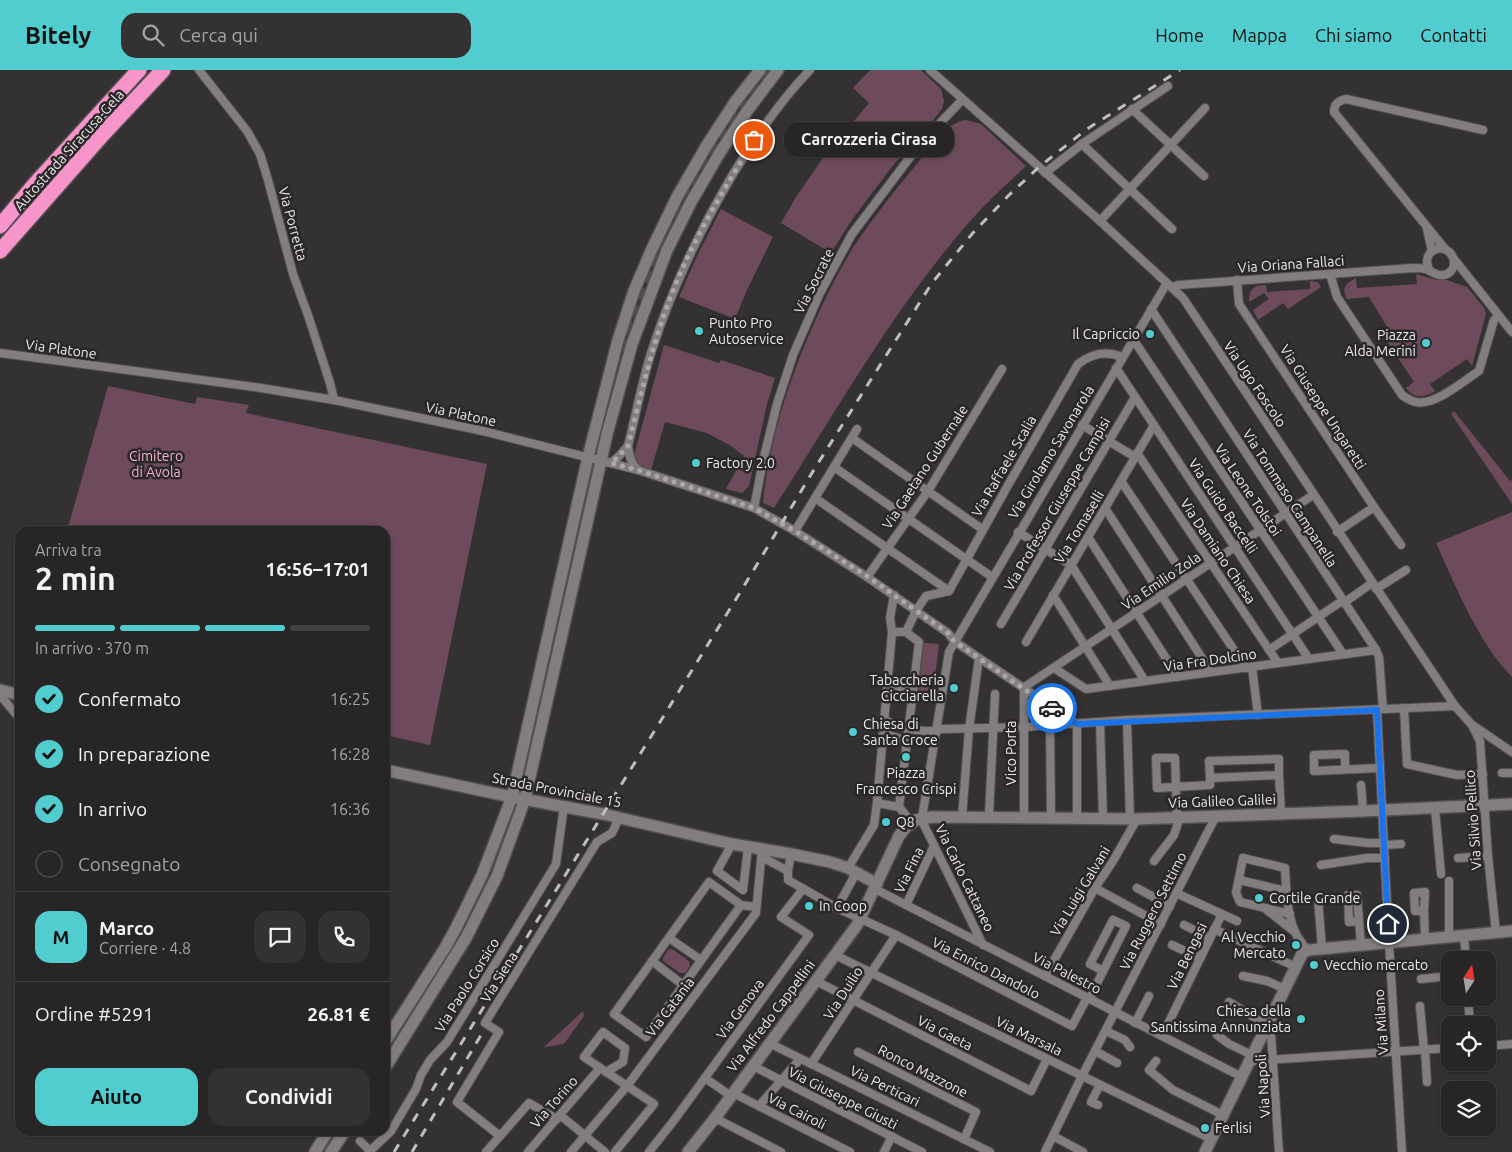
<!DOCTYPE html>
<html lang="it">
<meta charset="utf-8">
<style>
body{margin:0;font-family:Ubuntu,sans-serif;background:#333132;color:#f1f3f6;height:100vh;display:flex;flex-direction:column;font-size:19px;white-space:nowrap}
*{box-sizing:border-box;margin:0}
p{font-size:16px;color:#a4a5a7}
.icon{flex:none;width:28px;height:28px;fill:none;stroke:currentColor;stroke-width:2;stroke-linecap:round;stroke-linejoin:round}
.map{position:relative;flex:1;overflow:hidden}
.side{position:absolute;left:15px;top:456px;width:375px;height:610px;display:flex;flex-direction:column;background:#272526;border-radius:15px;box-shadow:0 1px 4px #0004,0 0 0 1px #434243}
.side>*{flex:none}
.needle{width:32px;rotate:12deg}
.controls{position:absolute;left:1441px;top:881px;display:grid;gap:10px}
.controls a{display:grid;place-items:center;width:55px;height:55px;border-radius:10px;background:#272526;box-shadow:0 1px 4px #0004,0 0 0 1px #434243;font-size:25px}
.pin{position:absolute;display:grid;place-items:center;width:42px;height:42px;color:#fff;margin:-21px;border:2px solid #fff;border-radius:50%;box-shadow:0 1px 5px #0007}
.courier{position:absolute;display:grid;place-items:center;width:50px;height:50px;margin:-25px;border:4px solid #1a73e8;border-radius:50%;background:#fff;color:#222;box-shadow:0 1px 6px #0007}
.bubble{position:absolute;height:35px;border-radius:15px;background:#272526;box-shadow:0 1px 4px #0004,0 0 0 1px #434243;font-size:16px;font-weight:700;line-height:35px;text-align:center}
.summary em{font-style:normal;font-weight:700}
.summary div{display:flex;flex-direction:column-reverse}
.summary{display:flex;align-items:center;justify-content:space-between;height:85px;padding:0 20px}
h1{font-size:32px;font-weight:700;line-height:38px}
.bar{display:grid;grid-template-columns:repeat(4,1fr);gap:8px 5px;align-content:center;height:60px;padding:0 20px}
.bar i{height:6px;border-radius:4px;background:#434243}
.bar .current{background:#52cdcf}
.bar p{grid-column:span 4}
.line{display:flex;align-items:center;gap:12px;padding:0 20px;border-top:1px solid #434243}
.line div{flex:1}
.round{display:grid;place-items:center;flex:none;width:52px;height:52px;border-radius:15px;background:#333132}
ol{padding:0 20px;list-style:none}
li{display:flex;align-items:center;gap:15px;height:55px}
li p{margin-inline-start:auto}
li .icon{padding:5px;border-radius:50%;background:#52cdcf;color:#111;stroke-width:4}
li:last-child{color:#a4a5a7}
li i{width:28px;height:28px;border:2px solid #434243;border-radius:50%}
.primary-button{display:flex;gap:10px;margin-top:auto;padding:10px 20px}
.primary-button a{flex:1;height:58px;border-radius:15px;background:#52cdcf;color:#111;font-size:20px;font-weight:700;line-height:58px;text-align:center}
.primary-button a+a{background:#333132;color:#f1f3f6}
header{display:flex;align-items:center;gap:30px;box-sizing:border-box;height:70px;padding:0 25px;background:#52cdcf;color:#111}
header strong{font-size:24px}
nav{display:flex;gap:28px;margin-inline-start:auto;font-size:18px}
.search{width:350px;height:45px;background:#333132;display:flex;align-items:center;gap:12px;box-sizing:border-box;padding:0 18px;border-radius:15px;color:#a4a5a7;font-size:19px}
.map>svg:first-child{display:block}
.green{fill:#6d4a5c}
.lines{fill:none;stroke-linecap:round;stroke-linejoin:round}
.primary-tunnel{stroke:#504d4e;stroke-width:12;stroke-dasharray:12 6;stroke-linecap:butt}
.street-casing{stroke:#524f50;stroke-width:10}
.secondary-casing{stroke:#524f50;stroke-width:14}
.highway-casing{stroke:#524f50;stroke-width:18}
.street{stroke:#827e80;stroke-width:8}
.secondary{stroke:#827e80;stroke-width:11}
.highway{stroke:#f794ca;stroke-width:15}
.rail{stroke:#c0bdbe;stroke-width:3;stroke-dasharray:9 9;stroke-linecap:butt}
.done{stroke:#aca9aa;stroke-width:5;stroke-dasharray:0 9}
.route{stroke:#1a73e8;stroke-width:6}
.poi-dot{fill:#52cdcf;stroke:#2a2728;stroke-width:2}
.labels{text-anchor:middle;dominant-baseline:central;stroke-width:5;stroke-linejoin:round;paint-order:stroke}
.street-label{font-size:14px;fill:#edeaeb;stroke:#2a2728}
.poi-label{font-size:14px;fill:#edeaeb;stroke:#2a2728;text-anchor:start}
.park-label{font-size:14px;fill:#f4b2d4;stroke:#2a2728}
</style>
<header>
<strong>Bitely</strong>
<div class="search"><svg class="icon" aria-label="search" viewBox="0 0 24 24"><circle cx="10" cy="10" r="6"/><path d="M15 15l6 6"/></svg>Cerca qui</div>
<nav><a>Home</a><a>Mappa</a><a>Chi siamo</a><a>Contatti</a></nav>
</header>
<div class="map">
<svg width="1512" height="1082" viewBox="0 0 1512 1082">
<rect width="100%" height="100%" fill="#343132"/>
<!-- green -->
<g class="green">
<polygon points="870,0 921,0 941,19 944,31 942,39 923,63 894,94 851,151 831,183 781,153 796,127 823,88 869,33 853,18"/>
<path d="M966,50L981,54L1026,96C1008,113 989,130 972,149C895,236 837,340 774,438L763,433C769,367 792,301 820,240C830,219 841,197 854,176C873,148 894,121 916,95C929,79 944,53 966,50Z"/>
<polygon points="721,139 773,167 747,220 735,249 679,227 697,186"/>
<path d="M1416,204L1437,210H1447L1467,217L1485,239L1486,244L1472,296L1467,289L1430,314L1435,321C1424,328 1414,329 1406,318L1414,312L1380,261L1389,260L1369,227L1347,229C1341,218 1346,213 1356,208L1357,218L1417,214Z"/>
<path d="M1310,211L1318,212L1321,217L1288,239L1283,233L1258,250L1253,240L1269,229L1264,223L1249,232C1249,220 1253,215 1266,215L1267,222L1310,219Z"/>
<polygon points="664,275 719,293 721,290 775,308 767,334 749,416 742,423 726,419 744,386 731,376 707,363 665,352 651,400 640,396 634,385"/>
<polygon points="108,316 195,334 197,327 249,335 246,343 487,394 430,675 385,665 385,461 67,461"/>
<polygon points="1454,341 1510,411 1512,410 1512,434 1451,344"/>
<path d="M1512,442V607C1478,572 1456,517 1436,473Z"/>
<polygon points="924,573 939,574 933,625 918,623"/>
<polygon points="669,879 672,879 689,891 690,896 685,903 680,903 663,891 663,888"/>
<polygon points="583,941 584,946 564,974 544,977"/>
</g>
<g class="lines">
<!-- primary-tunnel -->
<g class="primary-tunnel">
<path d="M549,596C565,519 581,443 599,367C615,301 633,235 662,173C691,111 728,54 769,0"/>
<path d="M385,986C422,929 459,871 488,809C509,765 521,718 533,671"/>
<polyline points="324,1082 337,1061"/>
</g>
<!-- street casing -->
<g class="street-casing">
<g id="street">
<polyline points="199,0 247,61 260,84 268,110 293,204 309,248 330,313 334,330"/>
<polyline points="930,0 1100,151 1183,228 1455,636 1471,654 1512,682"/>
<polyline points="1132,39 1204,106"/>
<polyline points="1082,74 1172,159"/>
<polyline points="1045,103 1082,74 1168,16"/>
<polyline points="1100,151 1205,38"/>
<polyline points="1427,159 1432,181"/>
<path d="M1445,179L1334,42C1334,34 1338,31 1346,29L1483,60"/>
<polyline points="1454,189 1512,262"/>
<path d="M1330,204L1337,227L1402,325C1406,328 1411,331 1416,332C1435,336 1463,311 1479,301L1494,250L1499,246"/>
<polyline points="1237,210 1239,234 1374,437 1337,462"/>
<path d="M1171,217L1178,215L1413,198C1417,198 1421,198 1425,199C1432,201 1438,208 1447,204C1461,197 1452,175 1437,179C1426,182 1425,193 1430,201"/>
<polyline points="1151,239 1376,580 1379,587 1383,639"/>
<polyline points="1133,269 1343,584"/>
<polyline points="0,283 261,318 334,330 483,361 638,400 754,438 795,461 867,507 948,563 954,571 1077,654 1077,748"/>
<polyline points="1116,298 1309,589"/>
<polyline points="1082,355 1135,387"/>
<polyline points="852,368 982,459"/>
<path d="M628,376C629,386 631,393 638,400"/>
<polyline points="1137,383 1278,593"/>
<path d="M611,393L619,386L628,376C636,344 642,311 652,280C672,218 700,160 733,104C756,67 780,31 810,0"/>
<polyline points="834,397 992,507"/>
<polyline points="1121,411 1246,598"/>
<polyline points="815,428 949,521"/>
<polyline points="1374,437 1401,475"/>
<polyline points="754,438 763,391 777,334 793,285 820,223 852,164 920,74 962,30"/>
<polyline points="1105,438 1211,602"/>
<polyline points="795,461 857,359"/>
<polyline points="1018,462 1071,495 1145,611"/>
<polyline points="1088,467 1178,607"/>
<polyline points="867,507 928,421 1002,299"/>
<polyline points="1376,519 1406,500"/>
<polyline points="1053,525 1110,616"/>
<polyline points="1001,554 1135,327"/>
<polyline points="892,562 906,562 919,572 899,737"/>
<path d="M906,562L916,541L926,526L949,521L1007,417L1078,294C1091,284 1106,280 1122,287"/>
<polyline points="1026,572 1154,355"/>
<polyline points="1269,580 1339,533 1348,530 1372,513"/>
<polyline points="1252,597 1258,645"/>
<polyline points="1054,598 1086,619 1376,580"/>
<polyline points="888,612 913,623"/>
<polyline points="1023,618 1313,425"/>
<polyline points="0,625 20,649"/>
<polyline points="1404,638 1407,694 1457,705 1483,704"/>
<polyline points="1377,640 1389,873 1402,1082"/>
<path d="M884,650C903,657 922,665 943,659L1024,657L1127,650L1455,636"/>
<polyline points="1127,650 1130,749"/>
<polyline points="1100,652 1103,748"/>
<polyline points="1050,655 1051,747"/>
<polyline points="1472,655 1480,671 1488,786 1496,863"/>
<polyline points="883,663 907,671"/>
<polyline points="1345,699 1345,684 1314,685 1314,701 1380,698"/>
<polyline points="1502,703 1512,703"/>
<polyline points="1210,708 1209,691 1279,689 1279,705"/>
<polyline points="1361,715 1363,741"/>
<polyline points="877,733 899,737 912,753"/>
<polyline points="1435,738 1441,804"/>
<polyline points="989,746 995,624"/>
<polyline points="962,747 969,659 979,588"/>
<polyline points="1024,747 1024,619"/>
<path d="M1177,747L1175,688H1156L1157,718C1175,717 1193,716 1210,715V708L1279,705L1281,744"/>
<polyline points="1334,769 1368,773 1384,773"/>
<polyline points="732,774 717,801 743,820 748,777"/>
<polyline points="1384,775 1401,774"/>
<polyline points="791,784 788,801 788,810 837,838 896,865 1072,956 1087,928"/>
<polyline points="762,787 788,801"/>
<polyline points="1458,788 1488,786"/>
<polyline points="1154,791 1174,765 1180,747"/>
<polyline points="1321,795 1367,788 1385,788"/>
<polyline points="848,798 874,755 877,733 892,562 890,548 894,525"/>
<polyline points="1239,810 1286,821"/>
<polyline points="1095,818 1161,854"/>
<polyline points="1137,818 1170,836"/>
<polyline points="875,819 1242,1007"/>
<polyline points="1176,823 1237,851"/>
<polyline points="1318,828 1322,879"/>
<polyline points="741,835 646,967 614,944 709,812 741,835 756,837"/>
<polyline points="906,835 934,776"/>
<polyline points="837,838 856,803"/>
<polyline points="1267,840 1295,862"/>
<polyline points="1424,841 1415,841 1414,823 1425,822 1424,841 1425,870"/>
<path d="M1290,844L1240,832L1236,823L1243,788L1285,798C1286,818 1287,846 1296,864C1299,870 1304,875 1307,881"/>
<polyline points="1359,851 1349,852 1348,825 1357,825 1361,875"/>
<polyline points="1184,855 1210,868"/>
<polyline points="1214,859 1296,897"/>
<polyline points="1464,866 1466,890"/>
<polyline points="1449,867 1449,811"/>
<polyline points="669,868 701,890"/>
<polyline points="983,875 923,753 922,748 949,582 1167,213"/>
<polyline points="1172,875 1200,888"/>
<polyline points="835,885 1211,1069"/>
<polyline points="652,891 683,915"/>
<polyline points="1045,906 1095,818 1113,791 1137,749"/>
<polyline points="1243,906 1267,911 1285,919"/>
<polyline points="1421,909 1450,906"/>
<polyline points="816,911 1031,1021 1047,989"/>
<polyline points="1468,928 1470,955"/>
<polyline points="1089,929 1126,856 1113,850 1090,894 1103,901"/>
<polyline points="1229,932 1267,955"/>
<polyline points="1420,936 1424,980"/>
<polyline points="1270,949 1279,1082"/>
<polyline points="1135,953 1149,926"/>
<polyline points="1106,961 1125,970 1130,977"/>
<polyline points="1217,965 1229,974 1252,985"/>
<polyline points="1162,966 1222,844"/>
<polyline points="769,973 990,1082"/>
<polyline points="1488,976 1512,974"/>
<polyline points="1425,980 1427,1012"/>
<polyline points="1095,981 1117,993"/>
<polyline points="858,982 976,1042 964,1069"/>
<polyline points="1156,991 1149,1000 1173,1020 1223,1045"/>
<polyline points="1249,991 1450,978"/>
<polyline points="811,994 896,865"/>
<polyline points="753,996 922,1082"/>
<polyline points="606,1002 623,992 625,978 603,962 584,987 654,1034 615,1082"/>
<polyline points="705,1008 731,1026"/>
<polyline points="733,1023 850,1082"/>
<polyline points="1098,1035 1091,1032 1100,1015"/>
<polyline points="759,1036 800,989"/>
<polyline points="560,1045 605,1082"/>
<polyline points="715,1048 781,1082"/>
<polyline points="500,1066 457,1032 499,962 485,953 597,772 612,763 619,748"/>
<polyline points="1053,1066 1083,1082"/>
<polyline points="360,1071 370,1081 391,1061 416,1019 421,1005 430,990 447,972 556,794 564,736"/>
<polyline points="486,1082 529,1033 557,1049"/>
<polyline points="528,1082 600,998"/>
<polyline points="571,1082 627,1016 756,843 762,779"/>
<polyline points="649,1082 675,1049 809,865 781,847 803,819"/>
<polyline points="884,1082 892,1066"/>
<polyline points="1045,1082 1082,1006 1216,746"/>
</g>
</g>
<!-- secondary casing -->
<g class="secondary-casing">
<g id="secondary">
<polyline points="0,620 20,625"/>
<polyline points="385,700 512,727 603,744 732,774 791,784 830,792 848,798 877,814"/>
<polyline points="385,972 445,878 456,858 482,805 512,727 588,387 618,270 634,221 651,181 677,127 707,75 735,32 760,0"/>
<polyline points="385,998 466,868 497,806 525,729 607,364 632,274 667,180 691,132 719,84 747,41 778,0"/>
<polyline points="315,1082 328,1061"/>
<polyline points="331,1082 345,1061"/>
<polyline points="688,1082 715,1048 857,855 899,766 906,757 916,750 932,747 1137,749 1363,741 1512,734"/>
<polyline points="1205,1082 1303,882 1309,880 1512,861"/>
</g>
</g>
<!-- highway casing -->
<g class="highway-casing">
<g id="highway">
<polyline points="0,156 35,114 139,0"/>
<polyline points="0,181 103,64 163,0"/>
</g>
</g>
<!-- street -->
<use href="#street" class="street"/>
<!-- secondary -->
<use href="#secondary" class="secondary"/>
<!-- highway -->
<use href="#highway" class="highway"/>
<!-- rail -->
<g class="rail">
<polyline points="394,1082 741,521 815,398 932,213 972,164 1009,125 1039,97 1087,59 1180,0"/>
<polyline points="412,1082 481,965"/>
</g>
</g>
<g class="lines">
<!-- done -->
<path class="done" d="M754,70C729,111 703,153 683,197C657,254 643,316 628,376L619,386L611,393L638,400L754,438L795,461L867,506L948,563L954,571L1052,638"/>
<!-- route -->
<polyline class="route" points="1052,638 1077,654 1377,640 1388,854"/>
</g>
<!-- markers -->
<g class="poi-dot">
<circle cx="699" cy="261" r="5"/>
<circle cx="1150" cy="264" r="5"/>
<circle cx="1426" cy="273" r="5"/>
<circle cx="696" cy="393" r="5"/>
<circle cx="954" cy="618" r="5"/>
<circle cx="853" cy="662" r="5"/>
<circle cx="906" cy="687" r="5"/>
<circle cx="886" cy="752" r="5"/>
<circle cx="1259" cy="828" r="5"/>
<circle cx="809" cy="836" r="5"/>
<circle cx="1296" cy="875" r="5"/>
<circle cx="1314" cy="895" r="5"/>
<circle cx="1301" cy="949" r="5"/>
<circle cx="1205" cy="1058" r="5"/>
</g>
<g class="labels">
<!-- street labels -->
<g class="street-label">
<text transform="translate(69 80) rotate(-48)">Autostrada Siracusa-Gela</text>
<text transform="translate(293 154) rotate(75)">Via Porretta</text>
<text transform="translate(1291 194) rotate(-4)">Via Oriana Fallaci</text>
<text transform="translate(814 211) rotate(-63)">Via Socrate</text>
<text transform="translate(61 279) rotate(8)">Via Platone</text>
<text transform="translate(1255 314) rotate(56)">Via Ugo Foscolo</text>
<text transform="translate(1323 337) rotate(57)">Via Giuseppe Ungaretti</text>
<text transform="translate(461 344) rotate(12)">Via Platone</text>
<text transform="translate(1051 382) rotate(-59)">Via Girolamo Savonarola</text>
<text transform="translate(1004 396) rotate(-60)">Via Raffaele Scalia</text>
<text transform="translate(925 397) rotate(-57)">Via Gaetano Gubernale</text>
<text transform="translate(1248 420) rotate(56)">Via Leone Tolstoi</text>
<text transform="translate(1290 428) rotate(57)">Via Tommaso Campanella</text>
<text transform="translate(1057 434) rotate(-60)">Via Professor Giuseppe Campisi</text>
<text transform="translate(1223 436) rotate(56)">Via Guido Baccelli</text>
<text transform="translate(1079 457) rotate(-59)">Via Tomaselli</text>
<text transform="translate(1218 481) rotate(56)">Via Damiano Chiesa</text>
<text transform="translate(1161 511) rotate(-34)">Via Emilio Zola</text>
<text transform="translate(1210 590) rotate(-8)">Via Fra Dolcino</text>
<text transform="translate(1011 683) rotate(-90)">Vico Porta</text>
<text transform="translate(557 720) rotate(11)">Strada Provinciale 15</text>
<text transform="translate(1222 731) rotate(-2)">Via Galileo Galilei</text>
<text transform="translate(1473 750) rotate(-94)">Via Silvio Pellico</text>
<text transform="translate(909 800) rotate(-64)">Via Fina</text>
<text transform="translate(965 808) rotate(64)">Via Carlo Cattaneo</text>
<text transform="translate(1080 821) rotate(-59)">Via Luigi Galvani</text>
<text transform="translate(1153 841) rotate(-63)">Via Ruggero Settimo</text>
<text transform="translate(1187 886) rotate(-64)">Via Bengasi</text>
<text transform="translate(986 898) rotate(27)">Via Enrico Dandolo</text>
<text transform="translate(1067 903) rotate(27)">Via Palestro</text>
<text transform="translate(499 907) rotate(-58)">Via Siena</text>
<text transform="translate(467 915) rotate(-58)">Via Paolo Corsico</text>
<text transform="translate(843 923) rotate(-57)">Via Duilio</text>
<text transform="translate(670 937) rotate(-53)">Via Catania</text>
<text transform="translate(740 939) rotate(-54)">Via Genova</text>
<text transform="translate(771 946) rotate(-53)">Via Alfredo Cappellini</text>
<text transform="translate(1381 952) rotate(-94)">Via Milano</text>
<text transform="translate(945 963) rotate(27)">Via Gaeta</text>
<text transform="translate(1029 966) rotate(26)">Via Marsala</text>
<text transform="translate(923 1001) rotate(27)">Ronco Mazzone</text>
<text transform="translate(885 1016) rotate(26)">Via Perticari</text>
<text transform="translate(1263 1016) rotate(-94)">Via Napoli</text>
<text transform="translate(843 1028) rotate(27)">Via Giuseppe Giusti</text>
<text transform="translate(554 1032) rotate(-49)">Via Torino</text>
<text transform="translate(797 1041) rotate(27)">Via Cairoli</text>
</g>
<!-- poi labels -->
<g class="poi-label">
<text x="709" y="253">Punto Pro<tspan x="709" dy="16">Autoservice</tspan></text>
<text x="1140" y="264" text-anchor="end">Il Capriccio</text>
<text x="1416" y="265" text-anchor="end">Piazza<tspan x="1416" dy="16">Alda Merini</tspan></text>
<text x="706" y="393">Factory 2.0</text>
<text x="944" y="610" text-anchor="end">Tabaccheria<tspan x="944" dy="16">Cicciarella</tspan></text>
<text x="863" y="654">Chiesa di<tspan x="863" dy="16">Santa Croce</tspan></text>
<text x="906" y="703" text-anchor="middle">Piazza<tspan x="906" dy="16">Francesco Crispi</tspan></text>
<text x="896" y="752">Q8</text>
<text x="1269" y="828">Cortile Grande</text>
<text x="819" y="836">In Coop</text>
<text x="1286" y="867" text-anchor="end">Al Vecchio<tspan x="1286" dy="16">Mercato</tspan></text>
<text x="1324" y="895">Vecchio mercato</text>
<text x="1291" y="941" text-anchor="end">Chiesa della<tspan x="1291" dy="16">Santissima Annunziata</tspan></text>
<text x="1215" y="1058">Ferlisi</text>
</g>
<!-- park labels -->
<g class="park-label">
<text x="156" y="386">Cimitero<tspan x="156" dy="16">di Avola</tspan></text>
</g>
</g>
</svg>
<div class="controls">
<a><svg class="needle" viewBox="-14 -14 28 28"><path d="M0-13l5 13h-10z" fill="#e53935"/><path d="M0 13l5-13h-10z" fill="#a4a5a7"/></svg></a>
<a><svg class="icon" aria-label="locate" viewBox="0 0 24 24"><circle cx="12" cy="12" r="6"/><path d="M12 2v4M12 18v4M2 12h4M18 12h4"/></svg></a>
<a><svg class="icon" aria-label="layers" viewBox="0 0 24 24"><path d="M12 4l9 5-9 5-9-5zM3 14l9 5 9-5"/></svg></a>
</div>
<div class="pin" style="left:754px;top:70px;background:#ea580c"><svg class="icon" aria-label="bag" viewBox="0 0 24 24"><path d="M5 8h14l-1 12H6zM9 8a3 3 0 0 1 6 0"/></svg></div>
<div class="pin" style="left:1388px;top:854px;background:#1f2937"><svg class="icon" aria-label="home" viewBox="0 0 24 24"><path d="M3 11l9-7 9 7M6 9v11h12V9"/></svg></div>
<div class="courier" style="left:1052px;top:638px"><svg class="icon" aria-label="car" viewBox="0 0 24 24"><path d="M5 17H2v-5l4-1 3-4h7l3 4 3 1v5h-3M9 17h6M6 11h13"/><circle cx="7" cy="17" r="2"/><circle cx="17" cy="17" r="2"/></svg></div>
<div class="bubble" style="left:784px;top:52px;width:170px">Carrozzeria Cirasa</div>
<section class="side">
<div class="summary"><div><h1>2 min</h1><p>Arriva tra</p></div><em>16:56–17:01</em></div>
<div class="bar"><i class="current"></i><i class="current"></i><i class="current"></i><i></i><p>In arrivo · 370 m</p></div>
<ol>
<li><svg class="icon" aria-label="check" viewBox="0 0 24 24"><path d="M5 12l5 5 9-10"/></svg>Confermato<p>16:25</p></li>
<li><svg class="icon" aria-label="check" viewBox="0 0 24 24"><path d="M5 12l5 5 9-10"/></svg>In preparazione<p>16:28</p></li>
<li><svg class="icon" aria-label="check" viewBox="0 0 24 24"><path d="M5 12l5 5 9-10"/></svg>In arrivo<p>16:36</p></li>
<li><i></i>Consegnato</li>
</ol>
<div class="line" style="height:90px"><b class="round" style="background:#52cdcf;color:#111">M</b><div><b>Marco</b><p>Corriere · 4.8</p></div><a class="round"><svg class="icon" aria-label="chat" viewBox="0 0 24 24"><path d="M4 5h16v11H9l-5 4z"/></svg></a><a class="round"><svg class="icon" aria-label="phone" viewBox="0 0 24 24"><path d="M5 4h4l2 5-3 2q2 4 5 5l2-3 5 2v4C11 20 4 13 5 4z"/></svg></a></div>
<div class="line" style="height:65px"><div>Ordine #5291</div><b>26.81 €</b></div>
<div class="primary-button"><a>Aiuto</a><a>Condividi</a></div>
</section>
</div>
